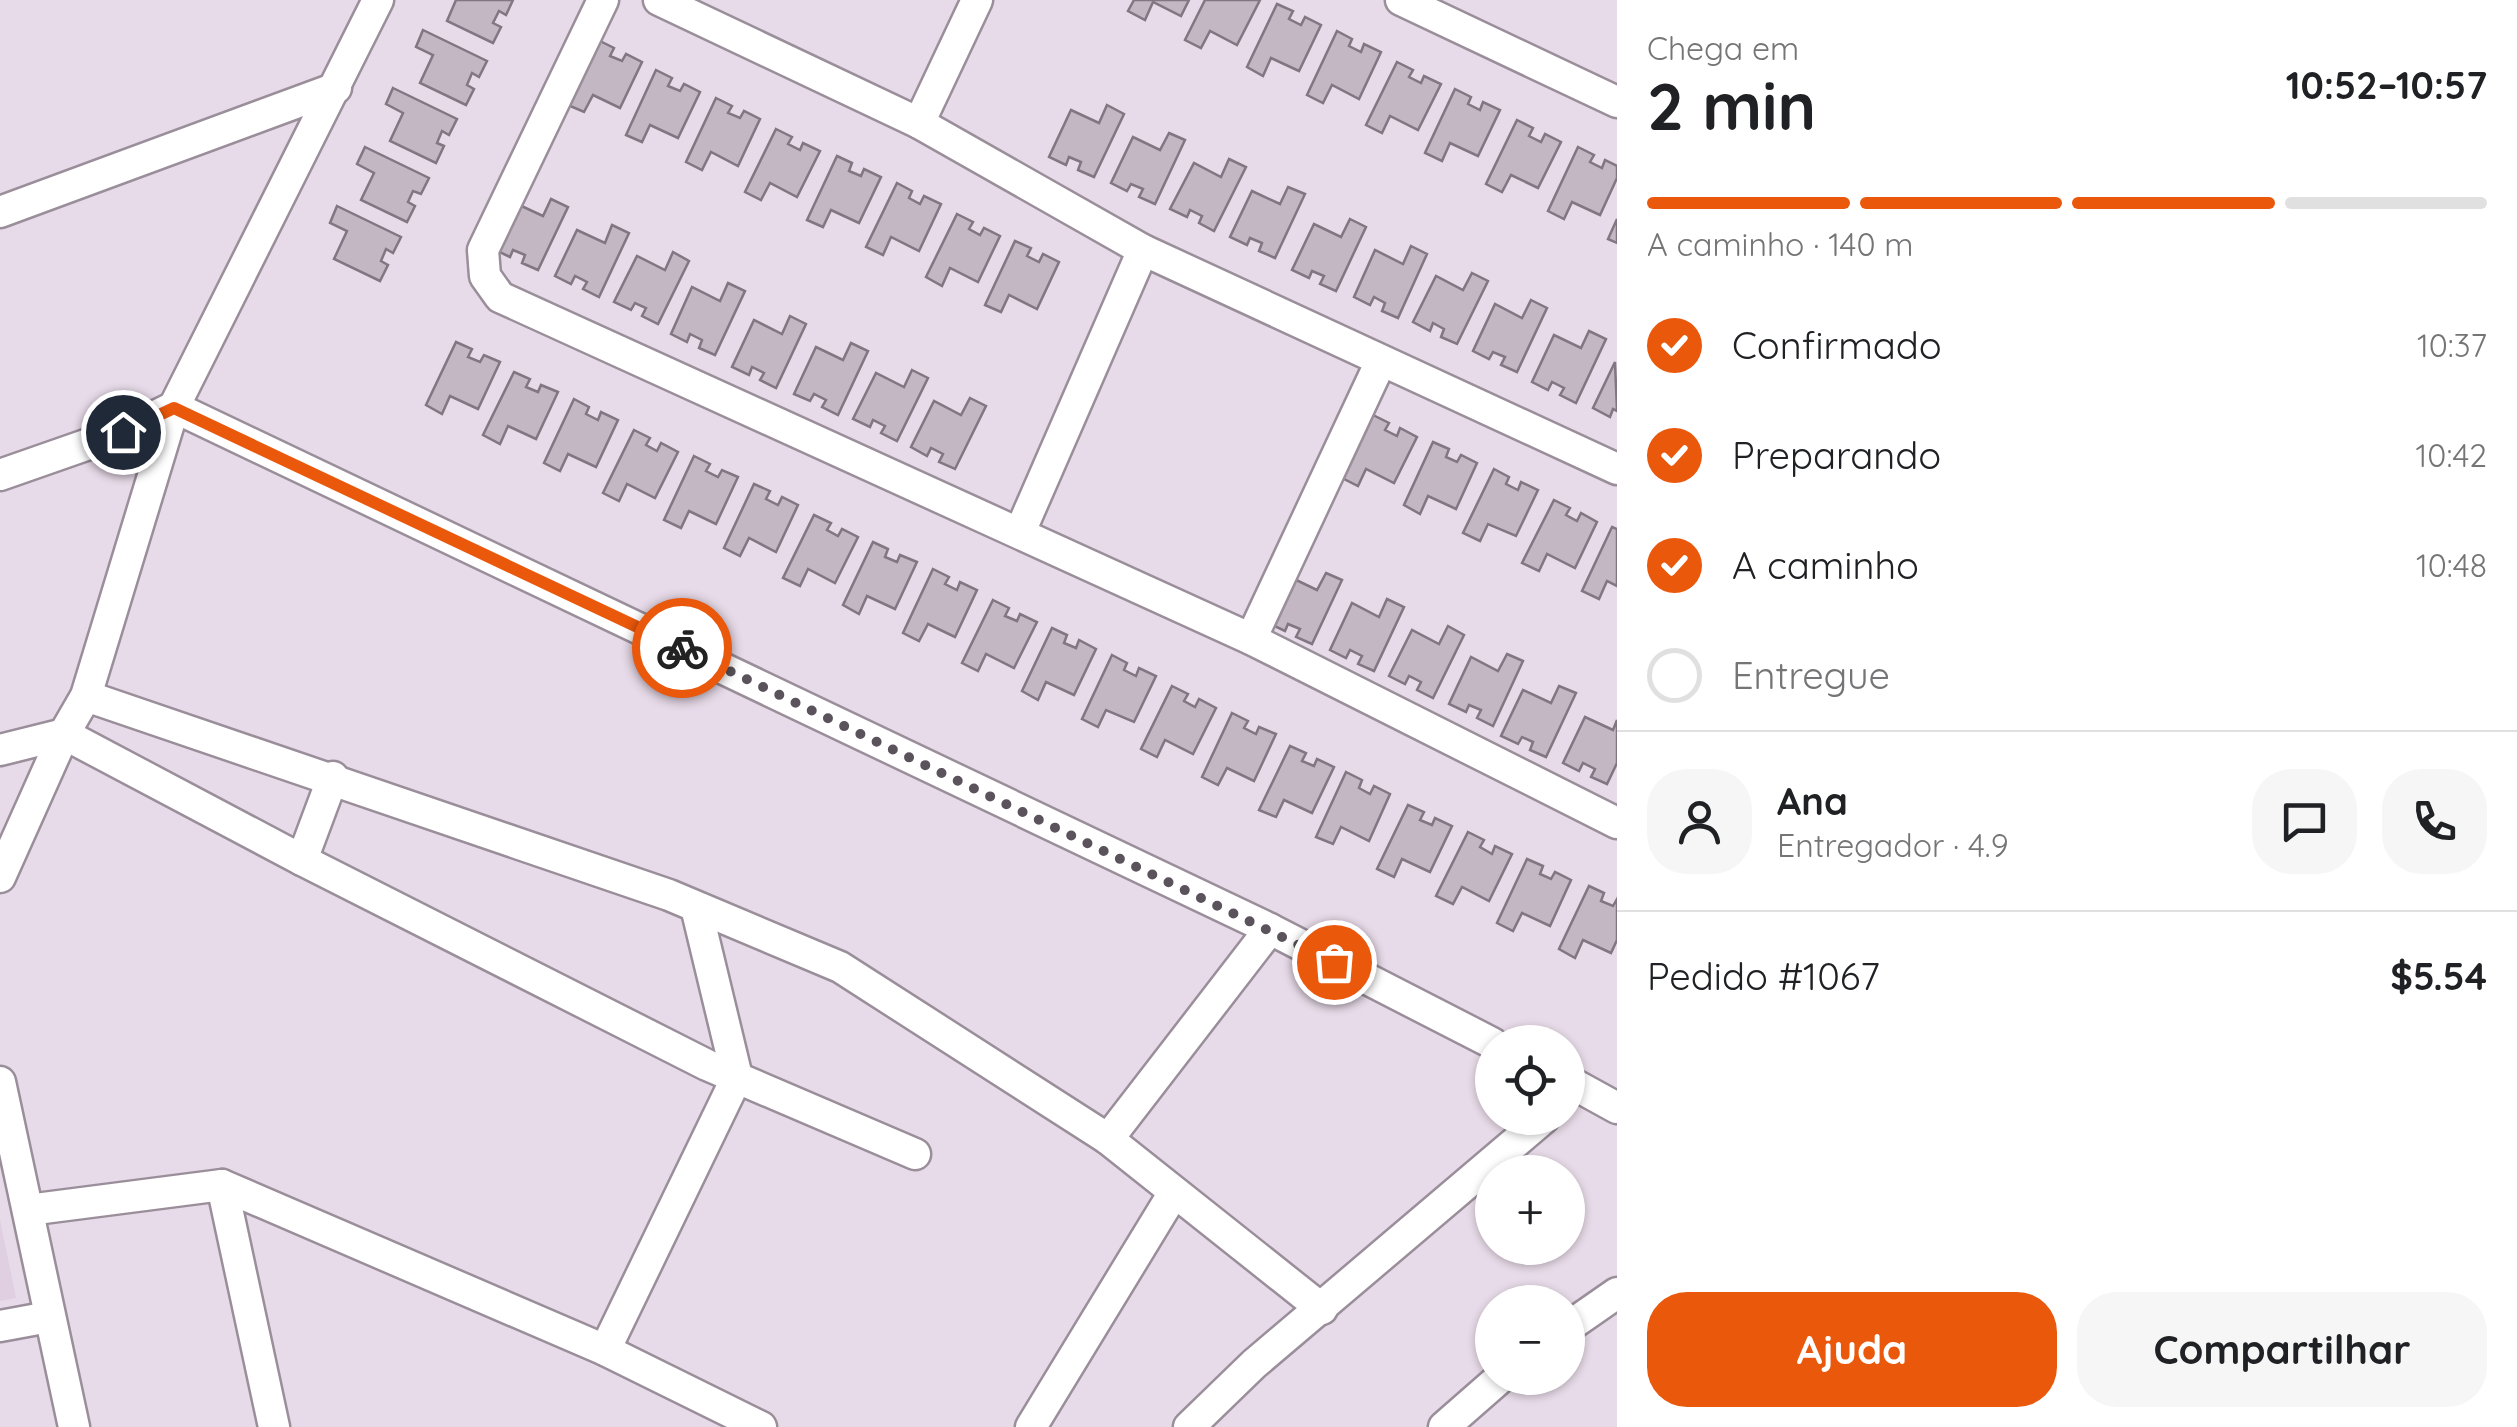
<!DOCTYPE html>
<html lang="pt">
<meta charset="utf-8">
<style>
body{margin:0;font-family:Quicksand,sans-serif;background:#f6f6f6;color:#202124;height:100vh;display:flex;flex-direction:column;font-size:38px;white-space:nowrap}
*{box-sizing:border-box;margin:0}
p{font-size:32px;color:#757577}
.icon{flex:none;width:55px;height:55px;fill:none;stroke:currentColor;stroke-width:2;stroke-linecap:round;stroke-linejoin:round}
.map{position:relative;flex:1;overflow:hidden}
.details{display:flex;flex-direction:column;background:#fff;width:900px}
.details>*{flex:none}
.buttons{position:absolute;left:1475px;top:1025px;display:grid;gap:20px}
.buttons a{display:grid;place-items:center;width:110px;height:110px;border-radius:50%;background:#fff;box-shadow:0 2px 8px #0004;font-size:50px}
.pin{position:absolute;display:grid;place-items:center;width:85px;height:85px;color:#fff;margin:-42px;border:5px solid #fff;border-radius:50%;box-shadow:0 2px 10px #0007}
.courier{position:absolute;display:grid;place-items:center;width:100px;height:100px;margin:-50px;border:8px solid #ea580c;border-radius:50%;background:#fff;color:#222;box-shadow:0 2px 12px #0007}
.overview em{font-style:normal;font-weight:800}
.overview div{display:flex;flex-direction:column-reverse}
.overview{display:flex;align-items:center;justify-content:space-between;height:170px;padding:0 30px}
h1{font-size:65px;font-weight:800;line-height:75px}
.bar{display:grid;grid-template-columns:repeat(4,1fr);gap:15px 10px;align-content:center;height:120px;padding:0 30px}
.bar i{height:12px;border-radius:8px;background:#e0e0e0}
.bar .active{background:#ea580c}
.bar p{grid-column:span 4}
.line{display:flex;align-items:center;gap:25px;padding:0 30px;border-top:2px solid #e0e0e0}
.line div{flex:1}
.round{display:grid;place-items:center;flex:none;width:105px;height:105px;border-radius:40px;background:#f6f6f6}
ol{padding:0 30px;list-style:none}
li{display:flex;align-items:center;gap:30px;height:110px}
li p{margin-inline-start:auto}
li .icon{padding:10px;border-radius:50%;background:#ea580c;color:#fff;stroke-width:4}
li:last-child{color:#757577}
li i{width:55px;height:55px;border:5px solid #e0e0e0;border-radius:50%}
.action{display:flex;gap:20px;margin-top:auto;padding:20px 30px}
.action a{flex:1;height:115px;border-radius:40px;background:#ea580c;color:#fff;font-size:40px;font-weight:800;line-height:115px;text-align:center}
.action a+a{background:#f6f6f6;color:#202124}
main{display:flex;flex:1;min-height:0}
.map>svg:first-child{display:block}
.built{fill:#e0cee1}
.building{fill:#c3b7c4;stroke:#817682;stroke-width:2.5}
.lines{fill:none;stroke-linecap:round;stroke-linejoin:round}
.minor-casing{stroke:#9a8e9a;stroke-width:35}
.minor{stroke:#fff;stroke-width:30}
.done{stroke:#5a535b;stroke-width:10;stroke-dasharray:0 18}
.route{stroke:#ea580c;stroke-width:12}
</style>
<main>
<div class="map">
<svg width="1617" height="1427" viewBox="0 0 1617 1427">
<rect width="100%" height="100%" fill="#e8dbe9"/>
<!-- built -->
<polygon class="built" points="0,1220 16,1298 0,1301"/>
<!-- building -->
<g class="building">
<polygon points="456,0 513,0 506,15 499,11 493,23 501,27 493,43 447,21"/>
<polygon points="1134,0 1189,0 1181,16 1153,2 1145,20 1128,11"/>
<polygon points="1205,0 1260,0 1237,45 1210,31 1201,48 1185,40"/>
<polygon points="1277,4 1293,11 1289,19 1301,25 1305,17 1321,25 1299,71 1271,58 1263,76 1247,67"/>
<polygon points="423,30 487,61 479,77 472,73 467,85 474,89 466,105 420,83 433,55 416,47"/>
<polygon points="1337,31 1352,39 1349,46 1361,52 1364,44 1381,52 1359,99 1332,85 1323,103 1307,95"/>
<polygon points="598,40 614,48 610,56 622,61 626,54 642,62 620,108 593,95 584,112 568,105"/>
<polygon points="1397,62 1413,70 1409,77 1421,83 1424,76 1441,84 1418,130 1390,116 1382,133 1366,125"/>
<polygon points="656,70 672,78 668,86 680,91 684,84 700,92 678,138 650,125 642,142 626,135"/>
<polygon points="393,88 457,119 449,135 442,131 437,143 444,146 436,163 390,141 403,113 386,104"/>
<polygon points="1455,89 1471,97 1468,104 1480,110 1483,102 1500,110 1478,156 1450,143 1442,161 1425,153"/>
<polygon points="716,98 732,106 728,113 740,118 744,111 760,119 738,166 711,152 702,170 686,162"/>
<polygon points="1107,105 1124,114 1094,177 1078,170 1081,162 1069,157 1066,165 1049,157 1071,110 1099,123"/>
<polygon points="1517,120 1533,128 1529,136 1541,142 1545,134 1561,142 1538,188 1511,175 1502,192 1486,184"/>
<polygon points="776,129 792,137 788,144 800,150 803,143 820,151 797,197 770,183 761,200 745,192"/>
<polygon points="1169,133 1185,140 1155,204 1139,197 1143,189 1131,184 1127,191 1111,183 1133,137 1160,150"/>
<polygon points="365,147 429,178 421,194 413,191 408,202 415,206 407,222 361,200 374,173 357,164"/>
<polygon points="1578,147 1594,155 1590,162 1602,168 1605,160 1617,166 1617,178 1600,215 1572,202 1564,219 1548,211"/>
<polygon points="837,156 852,163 849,171 861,176 864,169 881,177 859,223 831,210 823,227 807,220"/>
<polygon points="1229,159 1246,167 1214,231 1199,223 1202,216 1190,210 1187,217 1170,209 1194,163 1221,177"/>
<polygon points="897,183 912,191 909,198 920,204 924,196 941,204 919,251 891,237 883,255 866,247"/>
<polygon points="1288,187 1305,194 1275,258 1259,251 1262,243 1250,238 1247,245 1230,237 1252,191 1280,204"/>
<polygon points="551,199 568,207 538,270 522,263 525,255 513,250 510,257 493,249 515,203 543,216"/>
<polygon points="337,206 401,237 393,253 386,249 381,261 388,265 380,281 334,259 347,231 330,223"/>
<polygon points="957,214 973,222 969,229 980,235 984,228 1000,236 978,282 950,268 942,286 926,277"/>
<polygon points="1350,219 1366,227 1336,291 1320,284 1324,276 1312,271 1309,278 1292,270 1314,224 1341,237"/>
<polygon points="1617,219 1617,243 1608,239"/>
<polygon points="612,225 629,233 599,297 583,289 587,282 575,276 571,284 555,276 577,230 605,243"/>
<polygon points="1015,241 1031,248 1027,256 1039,262 1043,254 1059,262 1037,309 1009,295 1001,312 985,305"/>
<polygon points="1411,246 1427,254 1398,318 1382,311 1385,303 1374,297 1370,305 1354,297 1375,250 1403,264"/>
<polygon points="673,252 689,261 658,324 642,316 646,308 635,303 631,310 614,302 637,256 665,270"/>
<polygon points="1472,273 1488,281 1457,344 1441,337 1444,329 1433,323 1430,331 1413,322 1436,276 1463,290"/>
<polygon points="728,283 745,291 715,355 699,348 702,340 690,334 687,342 671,334 692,287 720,301"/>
<polygon points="1531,300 1547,308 1517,372 1501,365 1505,357 1493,352 1489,359 1473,351 1495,304 1522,318"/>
<polygon points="790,316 806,324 776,388 760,380 764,373 752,367 749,375 732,367 754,320 782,334"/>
<polygon points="1589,331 1606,339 1576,403 1560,395 1564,388 1552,382 1548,390 1532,382 1554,335 1581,348"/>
<polygon points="456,342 472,349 468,357 480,362 484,355 500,362 478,409 450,396 442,414 426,405"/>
<polygon points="851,343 868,351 838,415 822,407 826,400 814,394 810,401 794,394 816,347 843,360"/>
<polygon points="1615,362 1617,411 1613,409 1610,417 1593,408"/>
<polygon points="912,370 928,378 897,441 881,433 885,426 873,420 870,427 853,419 876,373 904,387"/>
<polygon points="514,372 530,379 526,387 538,392 541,385 558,392 536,439 508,426 500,444 483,435"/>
<polygon points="970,398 986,406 955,469 939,462 943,454 931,448 927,456 911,447 934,401 961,415"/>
<polygon points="574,399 589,407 586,414 598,420 601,412 618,420 596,467 568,454 560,471 544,463"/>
<polygon points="1373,415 1389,423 1385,430 1397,436 1400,428 1417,437 1394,483 1366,469 1358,486 1342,478"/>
<polygon points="634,430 650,438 646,445 657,451 661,443 678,452 655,498 627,484 619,501 603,493"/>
<polygon points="1433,442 1449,449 1446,457 1457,462 1461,455 1477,463 1456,509 1428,496 1420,514 1404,505"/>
<polygon points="694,456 710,464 706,471 718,477 722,470 738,477 716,524 689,511 681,528 664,520"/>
<polygon points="1494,469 1509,477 1506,484 1518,490 1521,482 1538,490 1516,536 1488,524 1480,541 1463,533"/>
<polygon points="754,484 770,491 766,499 778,505 782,497 798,505 776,552 749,538 740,556 724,548"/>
<polygon points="1554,500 1570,508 1566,515 1577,521 1581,513 1597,522 1575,568 1547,554 1539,571 1522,563"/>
<polygon points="814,515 831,523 827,530 838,536 842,529 858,537 835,583 808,569 800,586 783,578"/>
<polygon points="1612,527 1617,529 1617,586 1607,581 1599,599 1582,591"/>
<polygon points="873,542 888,549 885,557 897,562 900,555 917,562 895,609 867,596 859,614 843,605"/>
<polygon points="933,569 949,577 945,584 957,590 960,582 977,590 955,637 928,624 919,641 903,633"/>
<polygon points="1326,573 1342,580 1312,644 1296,637 1300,629 1288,624 1285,631 1268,623 1290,577 1317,590"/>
<polygon points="1387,599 1404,607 1374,671 1358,664 1362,656 1350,650 1346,658 1330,650 1352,603 1379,617"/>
<polygon points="993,600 1009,608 1005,616 1017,621 1020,614 1037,622 1014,668 986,654 978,671 962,663"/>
<polygon points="1448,626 1464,635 1433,698 1417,690 1421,682 1409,676 1405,684 1389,676 1412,630 1439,644"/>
<polygon points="1052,628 1067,635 1064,643 1076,648 1079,640 1096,649 1074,695 1046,682 1038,700 1022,691"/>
<polygon points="1507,654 1523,661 1493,726 1477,718 1481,710 1469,705 1466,712 1449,704 1471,657 1498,671"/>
<polygon points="1112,655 1127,663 1124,670 1136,676 1139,668 1156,676 1134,722 1106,710 1098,727 1082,719"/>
<polygon points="1172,686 1188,694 1184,701 1195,707 1199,699 1216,708 1193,754 1165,740 1157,757 1141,749"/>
<polygon points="1559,686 1576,693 1546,757 1530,750 1533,742 1522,737 1518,744 1501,736 1523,690 1551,703"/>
<polygon points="1232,713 1248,721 1244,728 1256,734 1259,727 1276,734 1254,781 1227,768 1218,785 1202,777"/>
<polygon points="1585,717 1613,730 1617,720 1617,763 1607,784 1591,777 1595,769 1583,763 1579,771 1563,763"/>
<polygon points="1290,746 1306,753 1302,761 1314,766 1317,759 1334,767 1312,813 1284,800 1276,817 1259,810"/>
<polygon points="1346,772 1362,780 1359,788 1370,794 1374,786 1390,794 1369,841 1341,827 1333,844 1316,837"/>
<polygon points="1408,805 1424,812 1420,820 1432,825 1435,818 1452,826 1430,872 1402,859 1394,877 1377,869"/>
<polygon points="1468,832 1484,840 1480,847 1492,854 1495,846 1512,854 1489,901 1462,887 1453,904 1436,896"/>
<polygon points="1527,859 1543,866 1540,874 1551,879 1555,872 1571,880 1550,926 1522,913 1513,931 1497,923"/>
<polygon points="1589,886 1604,893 1601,901 1613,906 1617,899 1617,940 1611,953 1583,940 1575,958 1559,949"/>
</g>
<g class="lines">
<!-- minor casing -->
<g class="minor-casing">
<g id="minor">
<polyline points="603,0 483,250 485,276 500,297 1251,639 1617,823"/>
<polyline points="659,0 919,123 1143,250 1617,469"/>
<polyline points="1401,0 1617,102"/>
<polyline points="919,123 977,0"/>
<polyline points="0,212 336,88"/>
<polyline points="174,407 1270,929 1492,1043"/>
<polyline points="0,475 123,432 174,407"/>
<polyline points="1020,532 1143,250"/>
<polyline points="1251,639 1381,361"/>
<polyline points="86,696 669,895 840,967 1108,1139 1322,1309"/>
<polyline points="0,750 64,734 302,860 707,1065 915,1154"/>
<polyline points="302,860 333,777"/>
<polyline points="0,877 64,734 86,696 174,407 378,0"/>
<polyline points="1568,1081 1617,1108"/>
<polyline points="0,1082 74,1427"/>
<polyline points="1108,1139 1270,929"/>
<polyline points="222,1185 274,1427"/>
<polyline points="28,1210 222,1185 605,1350 761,1427"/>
<polyline points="0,1326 49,1317"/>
<polyline points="1568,1327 1617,1293"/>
<polyline points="605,1350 737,1077 696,907"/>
<polyline points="1031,1427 1173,1194"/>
<polyline points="1189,1427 1254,1364 1544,1118"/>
<polyline points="1444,1427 1500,1378"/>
</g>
</g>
<!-- minor -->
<use href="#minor" class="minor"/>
</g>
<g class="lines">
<!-- done -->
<polyline class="done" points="682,648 1334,962"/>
<!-- route -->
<polyline class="route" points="123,432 174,408 682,648"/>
</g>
</svg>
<div class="buttons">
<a><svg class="icon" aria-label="locate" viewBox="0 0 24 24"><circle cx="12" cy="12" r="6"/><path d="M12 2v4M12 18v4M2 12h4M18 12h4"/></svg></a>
<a>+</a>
<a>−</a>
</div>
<div class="pin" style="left:1334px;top:962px;background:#ea580c"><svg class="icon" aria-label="bag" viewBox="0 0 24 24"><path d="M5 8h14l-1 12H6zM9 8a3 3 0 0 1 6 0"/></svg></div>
<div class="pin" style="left:123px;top:432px;background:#1f2937"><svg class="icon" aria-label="home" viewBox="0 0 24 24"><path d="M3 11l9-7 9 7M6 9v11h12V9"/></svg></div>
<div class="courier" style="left:682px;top:648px"><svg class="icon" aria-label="bike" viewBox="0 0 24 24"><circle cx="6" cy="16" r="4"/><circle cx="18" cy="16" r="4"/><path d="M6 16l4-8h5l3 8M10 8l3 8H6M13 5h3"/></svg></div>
</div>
<section class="details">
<div class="overview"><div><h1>2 min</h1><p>Chega em</p></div><em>10:52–10:57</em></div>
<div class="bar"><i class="active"></i><i class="active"></i><i class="active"></i><i></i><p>A caminho · 140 m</p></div>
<ol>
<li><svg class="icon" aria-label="check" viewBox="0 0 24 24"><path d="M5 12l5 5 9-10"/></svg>Confirmado<p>10:37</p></li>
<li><svg class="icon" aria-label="check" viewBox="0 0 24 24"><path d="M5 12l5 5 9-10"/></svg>Preparando<p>10:42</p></li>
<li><svg class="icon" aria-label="check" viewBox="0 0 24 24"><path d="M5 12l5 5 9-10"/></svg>A caminho<p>10:48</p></li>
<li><i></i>Entregue</li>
</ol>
<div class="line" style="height:180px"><a class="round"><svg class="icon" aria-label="person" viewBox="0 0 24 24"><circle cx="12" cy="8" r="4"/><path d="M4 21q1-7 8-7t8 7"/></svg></a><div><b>Ana</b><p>Entregador · 4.9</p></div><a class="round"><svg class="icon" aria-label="chat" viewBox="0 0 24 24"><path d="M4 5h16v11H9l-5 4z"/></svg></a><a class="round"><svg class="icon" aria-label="phone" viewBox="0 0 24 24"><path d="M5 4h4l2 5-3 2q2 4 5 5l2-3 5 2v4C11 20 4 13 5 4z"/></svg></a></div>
<div class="line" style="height:130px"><div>Pedido #1067</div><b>$5.54</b></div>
<div class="action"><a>Ajuda</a><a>Compartilhar</a></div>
</section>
</main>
